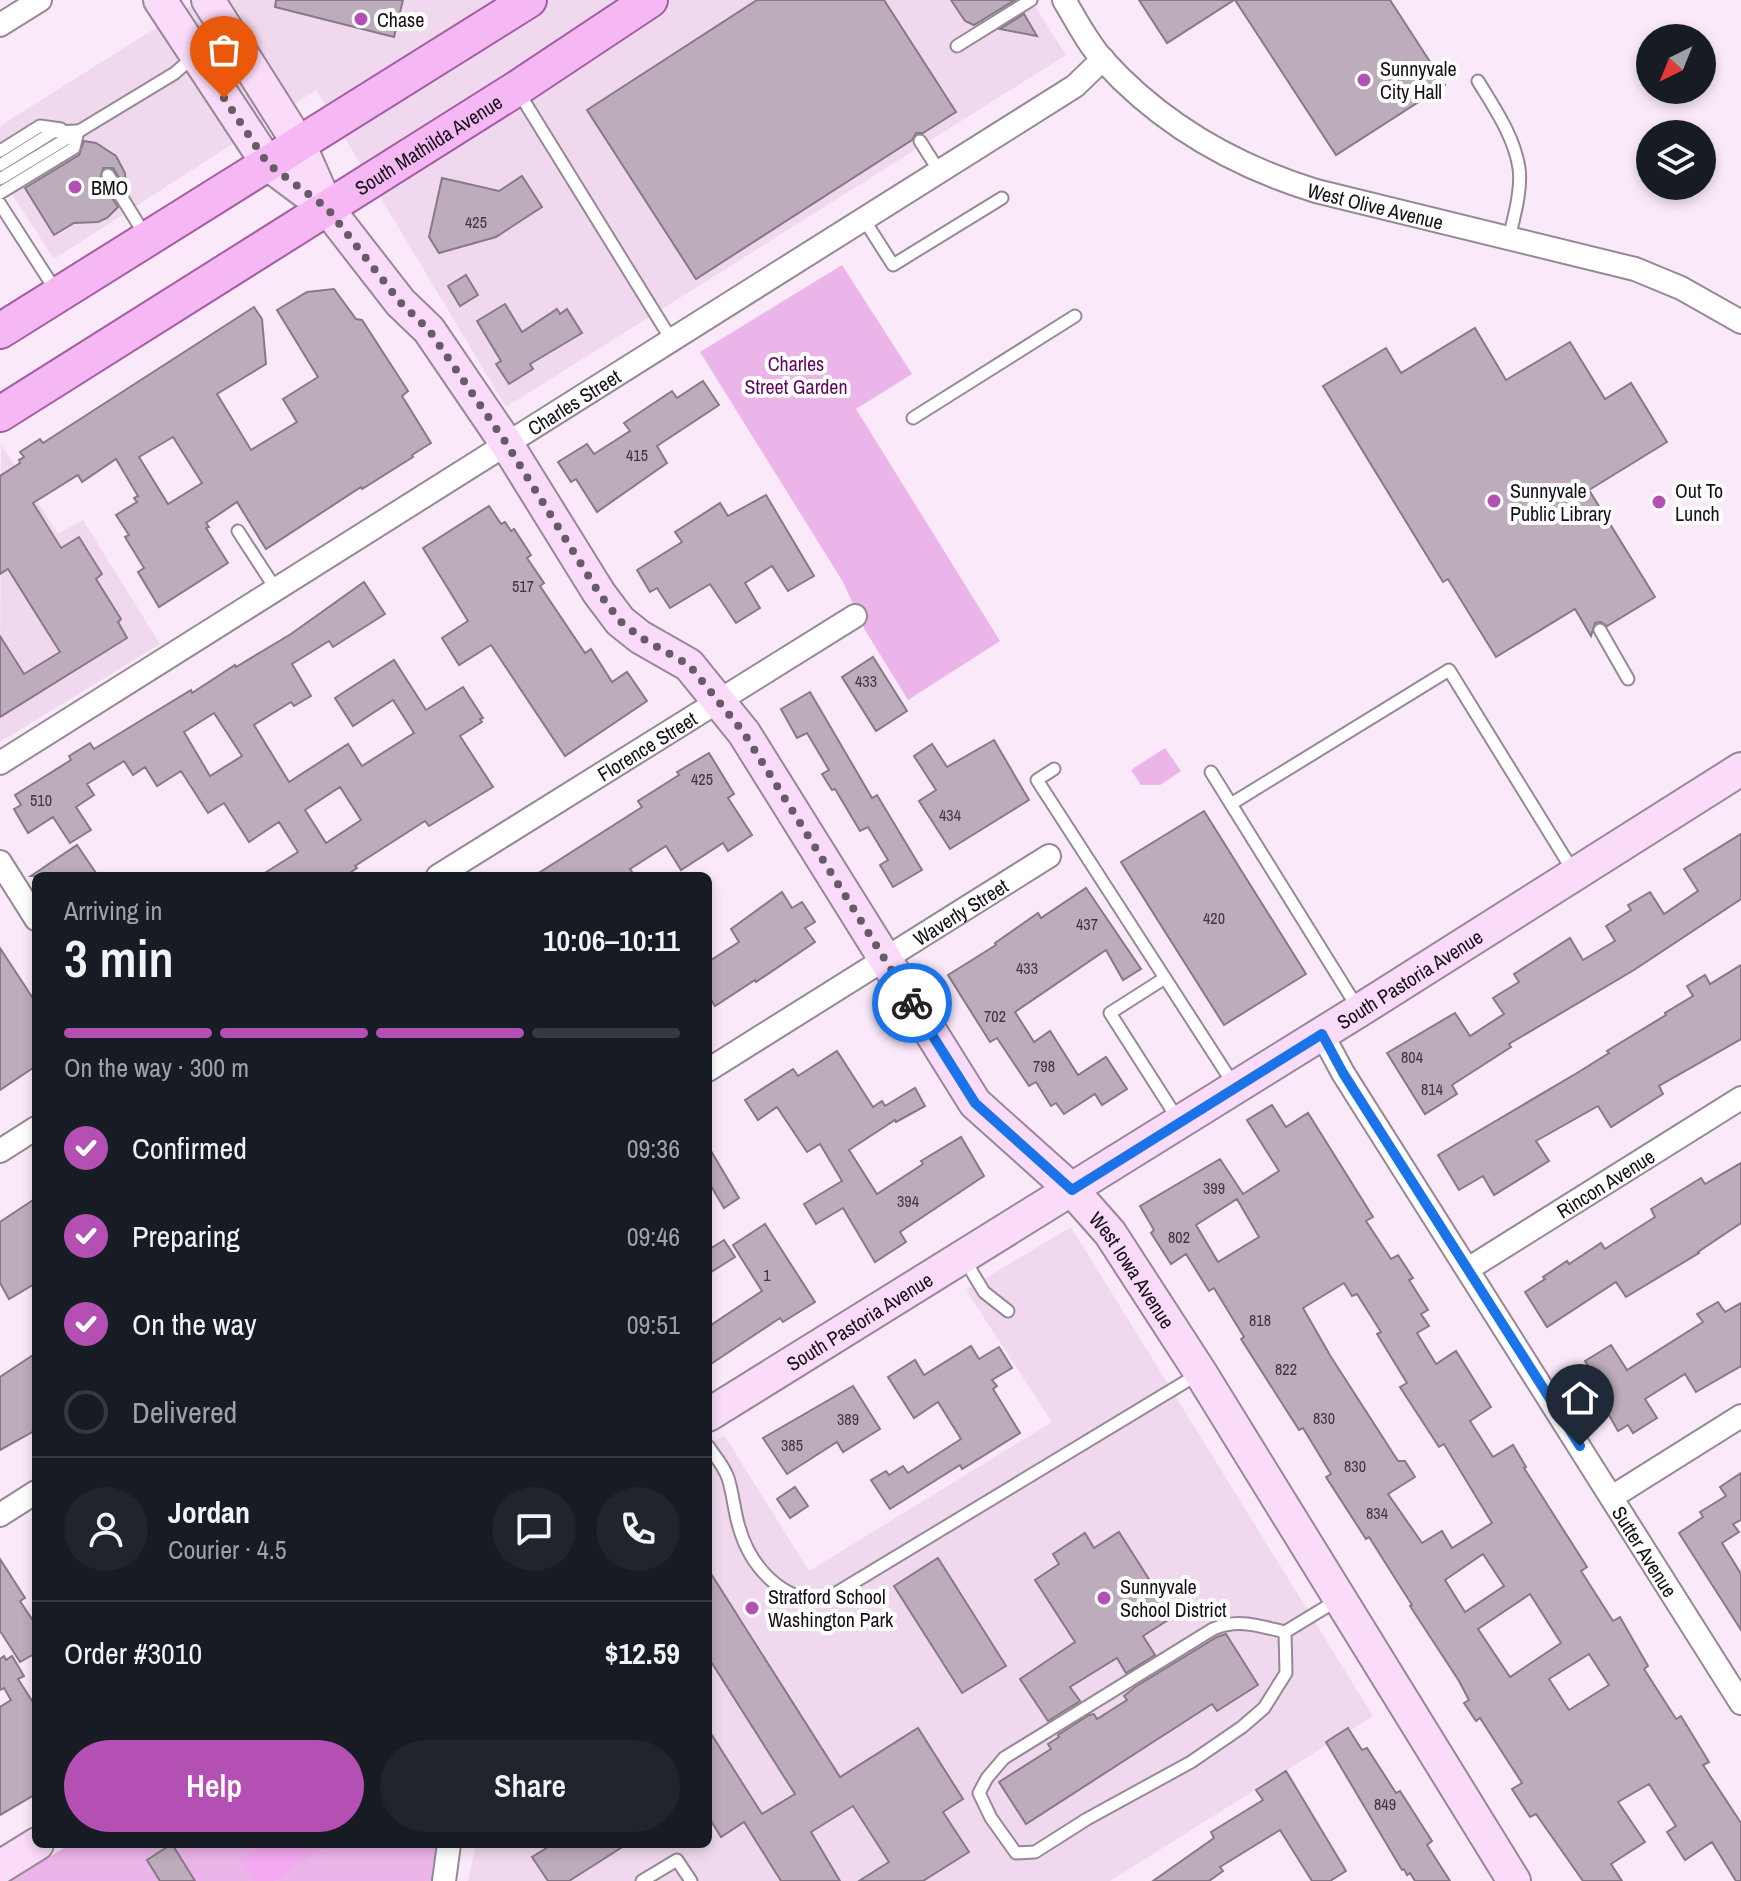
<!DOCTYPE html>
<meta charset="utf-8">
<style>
body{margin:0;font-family:"Archivo Narrow",sans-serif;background:#20242c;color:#f1f3f6;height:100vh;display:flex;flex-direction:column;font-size:30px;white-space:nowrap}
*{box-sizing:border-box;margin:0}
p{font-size:26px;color:#9ea1a6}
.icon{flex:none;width:44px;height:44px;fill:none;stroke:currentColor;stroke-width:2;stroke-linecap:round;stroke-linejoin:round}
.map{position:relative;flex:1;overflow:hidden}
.drawer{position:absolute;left:32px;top:872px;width:680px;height:976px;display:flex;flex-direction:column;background:#171b24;border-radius:12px;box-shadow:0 4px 12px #0003}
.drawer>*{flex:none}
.needle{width:52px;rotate:223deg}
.fabs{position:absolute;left:1636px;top:24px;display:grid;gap:16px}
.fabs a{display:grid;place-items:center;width:80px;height:80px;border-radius:50%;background:#171b24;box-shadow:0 4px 12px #0003;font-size:40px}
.pin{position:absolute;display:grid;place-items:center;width:68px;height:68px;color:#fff;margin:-82px -34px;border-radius:50% 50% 50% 0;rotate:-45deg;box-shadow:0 0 8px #0007}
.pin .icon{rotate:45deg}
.courier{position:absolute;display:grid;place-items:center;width:80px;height:80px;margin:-40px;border:6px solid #1a73e8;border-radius:50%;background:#fff;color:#222;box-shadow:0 2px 10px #0007}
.summary em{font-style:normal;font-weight:600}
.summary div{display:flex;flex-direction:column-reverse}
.summary{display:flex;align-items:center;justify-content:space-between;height:136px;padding:0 32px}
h1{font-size:52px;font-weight:600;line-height:60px}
.bar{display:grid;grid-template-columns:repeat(4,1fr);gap:12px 8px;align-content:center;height:96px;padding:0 32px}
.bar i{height:10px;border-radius:6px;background:#363941}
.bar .current{background:#b44fb3}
.bar p{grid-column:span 4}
.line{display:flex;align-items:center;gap:20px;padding:0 32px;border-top:2px solid #363941}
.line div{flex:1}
.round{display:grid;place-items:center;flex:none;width:84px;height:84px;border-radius:42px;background:#20242c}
ol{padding:0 32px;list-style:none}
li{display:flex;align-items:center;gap:24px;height:88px}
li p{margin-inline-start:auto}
li .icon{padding:8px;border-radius:50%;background:#b44fb3;color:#fff;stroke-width:4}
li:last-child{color:#9ea1a6}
li i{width:44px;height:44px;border:4px solid #363941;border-radius:50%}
.cta{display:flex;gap:16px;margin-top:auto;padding:16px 32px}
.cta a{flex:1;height:92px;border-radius:48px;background:#b44fb3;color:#fff;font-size:32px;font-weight:600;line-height:92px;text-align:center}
.cta a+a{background:#20242c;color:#f1f3f6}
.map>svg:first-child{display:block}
.built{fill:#f0d9ee}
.green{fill:#ecb5e9}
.water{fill:#f4aaf0}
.building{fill:#bdadbc;stroke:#887987;stroke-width:2;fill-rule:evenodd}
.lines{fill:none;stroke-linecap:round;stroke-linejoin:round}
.lane-casing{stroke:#978896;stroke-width:15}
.street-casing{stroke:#978896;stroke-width:26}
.secondary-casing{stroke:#978896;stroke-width:36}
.primary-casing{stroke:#a35ea1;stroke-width:38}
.lane{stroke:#fff;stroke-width:11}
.street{stroke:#fff;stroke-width:22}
.secondary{stroke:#fadbf9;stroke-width:32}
.primary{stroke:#f5b8f4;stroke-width:34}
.done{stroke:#655c65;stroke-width:8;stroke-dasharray:0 14.4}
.route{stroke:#1a73e8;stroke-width:10}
.poi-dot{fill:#b44fb3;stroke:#fff;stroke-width:3}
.labels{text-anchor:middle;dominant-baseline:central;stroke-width:8;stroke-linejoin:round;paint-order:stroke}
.number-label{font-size:16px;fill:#3f373f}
.poi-label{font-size:20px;fill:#151015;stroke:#fff;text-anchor:start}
.street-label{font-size:20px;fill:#151015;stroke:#fff}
.park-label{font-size:20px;fill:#610761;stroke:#fff}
</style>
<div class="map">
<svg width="1741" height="1881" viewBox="0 0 1741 1881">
<rect width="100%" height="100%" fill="#fae9f9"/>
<!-- built -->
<g class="built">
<polygon points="200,0 1031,0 1066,55 506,407 316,90 54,259 0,176 0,126"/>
<polygon points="1,444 58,534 83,520 160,644 0,742"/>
<polygon points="1071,1227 1373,1716 1110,1881 468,1881 476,1844 708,1844 708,1445 724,1435 809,1571 1052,1422 966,1290"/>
</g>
<!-- green -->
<g class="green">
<polygon points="842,265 912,374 856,409 1000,641 908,700 865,630 843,582 700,352"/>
<polygon points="1165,748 1181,771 1160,785 1141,785 1131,770"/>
<polygon points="70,1844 439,1844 432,1881 11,1881"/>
</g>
<!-- water -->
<polygon class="water" points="263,1844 325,1844 326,1846 274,1881 253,1881 239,1859"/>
<!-- building -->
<g class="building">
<polygon points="276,0 403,0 394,37 275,7"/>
<polygon points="757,0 884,0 956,112 923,133 916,133 912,140 696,279 587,110"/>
<polygon points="951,0 1015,0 974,25 965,21"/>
<polygon points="1139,0 1234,0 1167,43"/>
<polygon points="1235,0 1390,0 1445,85 1336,155"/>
<polygon points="1024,14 1037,36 1000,29"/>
<polygon points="84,141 96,143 116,156 125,173 126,188 113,168 103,168 100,179 118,207 107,218 98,222 74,223 54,235 25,188 79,155"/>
<polygon points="522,176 542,207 496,237 439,253 429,237 442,178 499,191"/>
<polygon points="466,275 478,295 460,306 448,286"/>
<path d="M334,289L356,319L362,320L408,391L402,396L431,443L412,455L413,457L362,489L361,487L266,549L237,502L206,523L209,527L206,528L228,563L159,607L138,572L144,568L125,537L129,535L116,515L137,502L134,498L138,496L116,459L82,482L78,475L33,503L61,548L79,537L102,574L96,579L121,619L118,622L127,638L0,717V636L24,674L60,652L8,569L0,574V476L20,463L19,460L24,457L20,452L40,439L43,443L254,307L262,319L266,364L217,394L251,450L297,422L283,399L318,377L277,310L307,292ZM173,437L202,483L168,504L139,457Z"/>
<polygon points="505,304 522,332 557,309 560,314 567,309 582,333 530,364 533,369 509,384 496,364 501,361 477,321"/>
<polygon points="1475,328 1506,380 1570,342 1605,399 1631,383 1667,442 1589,490 1655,597 1607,626 1601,622 1595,623 1591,636 1575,609 1496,657 1448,579 1443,582 1323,386 1386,348 1401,373"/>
<polygon points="703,381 719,405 657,446 667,463 597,512 576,479 571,482 558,462 587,444 594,454 630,431 624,423 672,391 677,398"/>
<polygon points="766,495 814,576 788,591 772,566 745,583 760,608 736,623 710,584 670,608 657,588 650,592 637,570 682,542 675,532 720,503 728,516"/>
<polygon points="489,506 501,524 505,522 511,531 514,529 531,555 527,558 544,583 540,586 585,653 591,649 612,682 627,672 647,701 565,756 491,645 459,665 442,638 468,621 423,548"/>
<path d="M364,582L385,614L333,647L329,641L292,664L311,696L294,706L291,702L254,725L289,782L348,744L362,766L414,733L393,700L353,726L335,698L394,660L426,710L463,687L483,718L480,719L482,722L460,736L493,787L429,826L425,821L355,866L357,868L345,876H260L298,852L279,822L249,842L224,803L208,813L181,771L157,786L145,767L133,775L124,761L87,784L94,795L76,807L91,830L70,843L53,817L28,833L14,809L21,805L15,795L71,760L69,756L90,743L94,749L191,690L192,693L235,665L236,667L291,634ZM214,713L242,756L210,776L184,732ZM340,787L361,820L326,843L305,810Z"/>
<polygon points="873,657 907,711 876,731 842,677"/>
<polygon points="810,692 872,798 877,795 922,870 893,887 880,865 888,860 868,827 860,831 835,789 832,790 822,774 829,770 807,733 797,738 781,709"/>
<polygon points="994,740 1029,800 950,849 919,801 936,790 914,756 932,744 947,767"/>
<polygon points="709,753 734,794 728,798 752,835 728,851 723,843 681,870 666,846 630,869 635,876 534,876 642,807 638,801 679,775 677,772"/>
<polygon points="1204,811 1306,974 1224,1025 1121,862"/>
<polygon points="1741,834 1741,899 1634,970 1509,1044 1511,1047 1452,1085 1457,1094 1425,1114 1387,1053 1455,1013 1470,1036 1504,1014 1493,998 1519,982 1514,974 1570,938 1583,960 1615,941 1606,926 1631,910 1628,905 1650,892 1664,914 1698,891 1684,869"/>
<polygon points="77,845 98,876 31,876"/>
<polygon points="1086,888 1141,969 1123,980 1106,950 1015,1012 1034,1042 1050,1031 1078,1075 1106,1057 1127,1089 1102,1105 1095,1094 1064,1114 1056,1103 1051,1106 1036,1082 1029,1086 997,1038 990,1042 948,975 996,945 995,943 1038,913 1041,918"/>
<polygon points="782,892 792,908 802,902 815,922 805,928 815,942 756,982 755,980 715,1006 708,995 708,962 739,942 731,929"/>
<polygon points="0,948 36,1003 36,1066 0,1090"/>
<polygon points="1741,965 1741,1039 1659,1086 1663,1094 1611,1127 1598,1106 1536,1141 1549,1161 1494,1195 1483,1176 1459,1190 1438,1155 1577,1073 1609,1053 1607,1051 1666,1015 1665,1013 1693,996 1687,986 1705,975 1710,984"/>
<polygon points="837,1051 873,1107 882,1101 885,1106 915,1088 925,1106 896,1122 895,1120 849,1150 877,1194 923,1164 921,1161 961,1137 984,1176 900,1232 906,1242 875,1262 843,1208 816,1224 804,1204 842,1181 820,1144 807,1152 777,1107 758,1120 745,1100 793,1069 798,1076"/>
<path d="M1272,1105L1286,1127L1308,1113L1373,1217L1366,1221L1391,1259L1398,1255L1413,1278L1409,1280L1428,1310L1421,1314L1429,1326L1417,1333L1436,1364L1456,1351L1491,1407L1470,1421L1493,1457L1513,1445L1526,1467L1524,1468L1587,1567L1581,1571L1613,1621L1620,1617L1648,1666L1644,1669L1676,1719L1681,1716L1709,1762L1703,1765L1741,1823V1881H1736L1712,1842L1685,1860L1667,1832L1676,1826L1649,1784L1618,1802L1645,1842L1611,1864L1622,1881H1583L1536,1814L1530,1817L1512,1789L1522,1783L1480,1718L1476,1721L1464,1703L1469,1700L1459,1681L1410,1606L1412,1605L1369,1537L1366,1539L1326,1477L1331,1474L1303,1428L1299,1430L1241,1339L1244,1337L1214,1288L1209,1291L1186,1254L1171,1264L1151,1233L1154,1230L1140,1206L1220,1159L1243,1194L1279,1171L1247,1120ZM1237,1199L1259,1237L1218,1262L1196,1225ZM1344,1283L1352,1296L1357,1294L1381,1332L1377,1334L1407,1383L1400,1387L1439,1447L1444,1444L1492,1523L1452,1548L1442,1531L1422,1543L1388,1494L1415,1477L1405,1461H1398L1331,1357L1303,1308ZM1483,1554L1504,1586L1465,1612L1445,1580ZM1530,1594L1561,1643L1510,1677L1478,1629ZM1589,1654L1609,1685L1569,1710L1549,1679Z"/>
<polygon points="708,1146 739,1198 724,1208 708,1181"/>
<polygon points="1741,1163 1741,1223 1698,1252 1699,1253 1626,1297 1616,1282 1547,1327 1525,1292 1545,1279 1543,1277 1567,1261 1569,1264 1601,1243 1605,1249 1655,1217 1651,1209 1701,1178 1705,1184"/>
<polygon points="36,1198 36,1283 9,1299 0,1283 0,1222"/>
<polygon points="765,1224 815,1302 783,1322 780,1318 708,1366 708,1327 762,1291 733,1245"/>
<polygon points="724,1240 735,1257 708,1274 708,1250"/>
<polygon points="1718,1302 1725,1312 1741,1303 1741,1366 1696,1392 1685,1374 1645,1399 1657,1418 1633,1433 1628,1425 1618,1431 1592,1385 1598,1381 1585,1361 1611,1345 1627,1370 1703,1322 1697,1314"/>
<polygon points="971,1346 979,1359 999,1347 1012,1368 992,1380 997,1386 993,1389 1020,1433 962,1469 960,1465 890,1509 871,1480 886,1471 889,1475 903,1466 908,1473 961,1439 938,1402 914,1418 888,1377 915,1360 924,1375"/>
<polygon points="36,1353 36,1430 0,1450 0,1377"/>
<polygon points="853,1386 880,1429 843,1452 837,1442 787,1474 763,1438"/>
<polygon points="1741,1473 1741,1520 1733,1524 1739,1532 1722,1543 1741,1574 1741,1630 1679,1533 1703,1517 1700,1512 1726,1496 1720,1487"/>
<polygon points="795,1487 808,1506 790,1518 777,1499"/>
<polygon points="1119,1532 1173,1617 1143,1636 1155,1655 1126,1673 1117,1658 1070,1687 1080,1701 1048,1721 1020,1679 1075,1642 1035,1580 1059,1564 1053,1554 1085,1533 1094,1548"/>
<polygon points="938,1558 1006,1666 962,1693 894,1586"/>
<polygon points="0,1559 25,1598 20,1601 36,1625 36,1653 20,1662 0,1631"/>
<polygon points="708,1569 840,1777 918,1728 963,1799 943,1812 969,1852 923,1881 859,1881 889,1862 853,1806 811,1832 840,1881 781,1881 744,1822 721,1837 708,1816 708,1729 762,1814 795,1794 708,1657"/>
<polygon points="1226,1634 1258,1685 1217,1711 1212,1704 1026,1824 999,1782 1051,1749 1048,1744 1059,1737 1058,1735 1089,1715 1094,1714 1097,1719 1127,1700 1124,1696 1135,1687 1217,1637"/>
<polygon points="4,1656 6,1660 12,1656 24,1676 18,1679 36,1707 36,1794 0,1815 0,1707 11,1700 4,1688 0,1690 0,1659"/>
<polygon points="1348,1728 1362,1750 1367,1748 1396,1793 1400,1791 1432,1841 1427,1845 1450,1881 1415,1881 1410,1873 1407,1875 1404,1869 1402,1870 1326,1742"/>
<polygon points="1286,1771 1346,1871 1330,1881 1312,1881 1280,1830 1220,1867 1223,1871 1209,1881 1153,1881 1214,1838 1211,1832 1263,1800 1256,1790"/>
<polygon points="172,1844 195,1881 160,1881 147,1860"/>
<polygon points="553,1844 627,1844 569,1881 548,1881 532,1857"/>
</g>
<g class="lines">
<!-- lane casing -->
<g class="lane-casing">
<g id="lane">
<polyline points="957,46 1031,0"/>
<path d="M1478,81C1495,109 1514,136 1519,168C1522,190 1514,217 1509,238"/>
<polyline points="519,93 671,339"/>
<polyline points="920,141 939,171"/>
<polyline points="0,151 40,126 61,129"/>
<polyline points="0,165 53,132 77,131"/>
<polyline points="108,175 145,235"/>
<polyline points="0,179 175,73 195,55"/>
<polyline points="0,193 74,148 78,131"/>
<polyline points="0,204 56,291"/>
<polyline points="863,218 893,265 1002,198"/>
<polyline points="913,418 1075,316"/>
<polyline points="238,531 275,588"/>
<polyline points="1600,630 1628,679"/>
<polyline points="1054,769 1037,780 1165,978 1110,1013 1179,1121"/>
<polyline points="1211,772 1359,1010"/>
<polyline points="1231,804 1449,670 1573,871"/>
<polyline points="1165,978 1234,1085"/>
<polyline points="963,1257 984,1292 1008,1311"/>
<path d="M708,1446C714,1455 724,1466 728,1478C733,1493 734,1511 739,1527C750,1566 784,1606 828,1598L1200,1373"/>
<path d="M1285,1632L1286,1673L1264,1708L1242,1727L1191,1762L1087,1819L1035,1852L1016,1853L991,1818L979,1793L987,1778L1004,1758L1213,1629C1239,1618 1259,1626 1285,1632L1336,1601"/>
<polyline points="642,1881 677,1860 691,1881"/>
</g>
</g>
<!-- street casing -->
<g class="street-casing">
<g id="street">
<path id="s1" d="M1064,0C1076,20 1088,44 1104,61C1162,125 1235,166 1316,191L1635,269L1681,288L1741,322"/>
<polyline points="0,25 40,0"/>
<path id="s2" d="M0,763L1075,86L1103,59"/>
<polyline points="0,862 36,919"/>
<path id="s3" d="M438,876L855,616"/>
<path id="s4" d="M1322,1034L1343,1073L1741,1703"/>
<path id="s5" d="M708,1070L1049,856"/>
<polyline points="0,1151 36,1128"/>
<path id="s6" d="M1468,1269L1741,1098"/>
<polyline points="1612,1497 1741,1416"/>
<polyline points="0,1515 36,1492"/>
<polyline points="444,1881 449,1844"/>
</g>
</g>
<!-- secondary casing -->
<g class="secondary-casing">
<g id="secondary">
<path id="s7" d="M160,0L268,164L327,208L400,302L429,330L506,443L599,593L620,621L640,637L689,665L744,733L975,1103L1072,1190L1110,1233L1200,1372L1514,1881"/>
<polyline points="208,0 299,144 326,205"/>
<path id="s8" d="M708,1415L1360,1010L1741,769"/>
<polyline points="0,1867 37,1844"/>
</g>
</g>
<!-- primary casing -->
<g class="primary-casing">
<g id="primary">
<polyline points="0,331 529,0"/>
<path id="s9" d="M0,414L516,89L650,0"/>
</g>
</g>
<!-- lane -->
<use href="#lane" class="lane"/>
<!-- street -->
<use href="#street" class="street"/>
<!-- secondary -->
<use href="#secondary" class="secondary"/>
<!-- primary -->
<use href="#primary" class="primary"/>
</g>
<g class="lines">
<!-- done -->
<polyline class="done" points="224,98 268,164 327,208 400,302 429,330 506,443 599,593 620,621 640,637 689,665 744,733 912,1003"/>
<!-- route -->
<polyline class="route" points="912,1003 975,1103 1072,1190 1322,1034 1343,1073 1580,1446"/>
</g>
<!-- markers -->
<g class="poi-dot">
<circle cx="361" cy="19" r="8"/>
<circle cx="1364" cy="80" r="8"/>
<circle cx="75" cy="187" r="8"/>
<circle cx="1494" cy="501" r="8"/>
<circle cx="1659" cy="502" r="8"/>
<circle cx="1104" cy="1598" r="8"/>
<circle cx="752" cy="1608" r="8"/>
</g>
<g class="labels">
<!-- number labels -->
<g class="number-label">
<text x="476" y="222">425</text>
<text x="637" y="455">415</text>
<text x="523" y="586">517</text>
<text x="866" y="681">433</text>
<text x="702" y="779">425</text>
<text x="41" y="800">510</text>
<text x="950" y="815">434</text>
<text x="1214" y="918">420</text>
<text x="1087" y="924">437</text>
<text x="1027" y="968">433</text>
<text x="995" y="1016">702</text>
<text x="1412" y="1057">804</text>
<text x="1044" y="1066">798</text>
<text x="1432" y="1089">814</text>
<text x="1214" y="1188">399</text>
<text x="908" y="1201">394</text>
<text x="1179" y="1237">802</text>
<text x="767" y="1275">1</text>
<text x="1260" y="1320">818</text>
<text x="1286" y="1369">822</text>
<text x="1324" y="1418">830</text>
<text x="848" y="1419">389</text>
<text x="792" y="1445">385</text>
<text x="1355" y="1466">830</text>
<text x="1377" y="1513">834</text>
<text x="1385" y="1804">849</text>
</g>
<!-- poi labels -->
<g class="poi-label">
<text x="377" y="19">Chase</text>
<text x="1380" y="68">Sunnyvale<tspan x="1380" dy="23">City Hall</tspan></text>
<text x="91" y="187">BMO</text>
<text x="1510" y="490">Sunnyvale<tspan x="1510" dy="23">Public Library</tspan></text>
<text x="1675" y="490">Out To<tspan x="1675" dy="23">Lunch</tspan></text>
<text x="1120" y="1586">Sunnyvale<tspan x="1120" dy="23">School District</tspan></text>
<text x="768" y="1596">Stratford School<tspan x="768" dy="23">Washington Park</tspan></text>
</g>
<!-- street labels -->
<g class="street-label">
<text stroke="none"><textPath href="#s9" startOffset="506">South Mathilda Avenue</textPath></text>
<text stroke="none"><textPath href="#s1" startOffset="386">West Olive Avenue</textPath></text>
<text stroke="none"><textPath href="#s2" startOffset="678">Charles Street</textPath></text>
<text stroke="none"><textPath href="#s3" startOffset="246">Florence Street</textPath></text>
<text stroke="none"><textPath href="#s5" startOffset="298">Waverly Street</textPath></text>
<text stroke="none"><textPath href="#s8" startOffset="826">South Pastoria Avenue</textPath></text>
<text stroke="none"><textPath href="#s6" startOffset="162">Rincon Avenue</textPath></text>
<text stroke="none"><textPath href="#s7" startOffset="1614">West Iowa Avenue</textPath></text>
<text stroke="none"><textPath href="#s8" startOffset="178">South Pastoria Avenue</textPath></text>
<text stroke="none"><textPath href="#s4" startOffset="610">Sutter Avenue</textPath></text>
</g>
<!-- park labels -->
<g class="park-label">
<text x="796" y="363">Charles<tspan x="796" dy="23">Street Garden</tspan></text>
</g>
</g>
</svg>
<div class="fabs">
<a><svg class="needle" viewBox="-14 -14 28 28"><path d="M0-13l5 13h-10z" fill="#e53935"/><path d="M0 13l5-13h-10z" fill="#9ea1a6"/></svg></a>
<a><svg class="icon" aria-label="layers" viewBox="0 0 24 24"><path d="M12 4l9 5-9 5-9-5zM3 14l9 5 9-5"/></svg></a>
</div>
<div class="pin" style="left:224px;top:98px;background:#ea580c"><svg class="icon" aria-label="bag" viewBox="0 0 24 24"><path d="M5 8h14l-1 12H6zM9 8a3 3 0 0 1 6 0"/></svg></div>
<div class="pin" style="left:1580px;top:1446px;background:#1f2937"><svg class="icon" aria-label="home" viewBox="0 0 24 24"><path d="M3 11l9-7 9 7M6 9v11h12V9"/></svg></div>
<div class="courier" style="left:912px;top:1003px"><svg class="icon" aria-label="bike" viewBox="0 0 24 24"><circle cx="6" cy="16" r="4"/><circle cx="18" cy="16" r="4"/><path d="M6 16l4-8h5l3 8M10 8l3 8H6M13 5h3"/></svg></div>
<section class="drawer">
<div class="summary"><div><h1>3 min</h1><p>Arriving in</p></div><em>10:06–10:11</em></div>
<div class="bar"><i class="current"></i><i class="current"></i><i class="current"></i><i></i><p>On the way · 300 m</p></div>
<ol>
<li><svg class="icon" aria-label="check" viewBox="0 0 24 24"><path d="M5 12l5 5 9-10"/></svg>Confirmed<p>09:36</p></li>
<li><svg class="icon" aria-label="check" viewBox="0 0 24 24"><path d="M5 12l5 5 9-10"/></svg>Preparing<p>09:46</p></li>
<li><svg class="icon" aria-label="check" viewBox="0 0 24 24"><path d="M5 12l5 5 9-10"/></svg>On the way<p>09:51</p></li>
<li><i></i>Delivered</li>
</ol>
<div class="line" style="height:144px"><a class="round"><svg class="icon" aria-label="person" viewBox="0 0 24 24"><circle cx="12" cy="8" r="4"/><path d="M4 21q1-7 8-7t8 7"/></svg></a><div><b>Jordan</b><p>Courier · 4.5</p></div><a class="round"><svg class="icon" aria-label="chat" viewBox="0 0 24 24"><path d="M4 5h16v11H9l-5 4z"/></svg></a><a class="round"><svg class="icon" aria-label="phone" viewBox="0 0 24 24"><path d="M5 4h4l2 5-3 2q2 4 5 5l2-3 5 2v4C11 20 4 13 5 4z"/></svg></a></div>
<div class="line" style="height:104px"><div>Order #3010</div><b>$12.59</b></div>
<div class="cta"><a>Help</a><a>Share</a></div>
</section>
</div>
